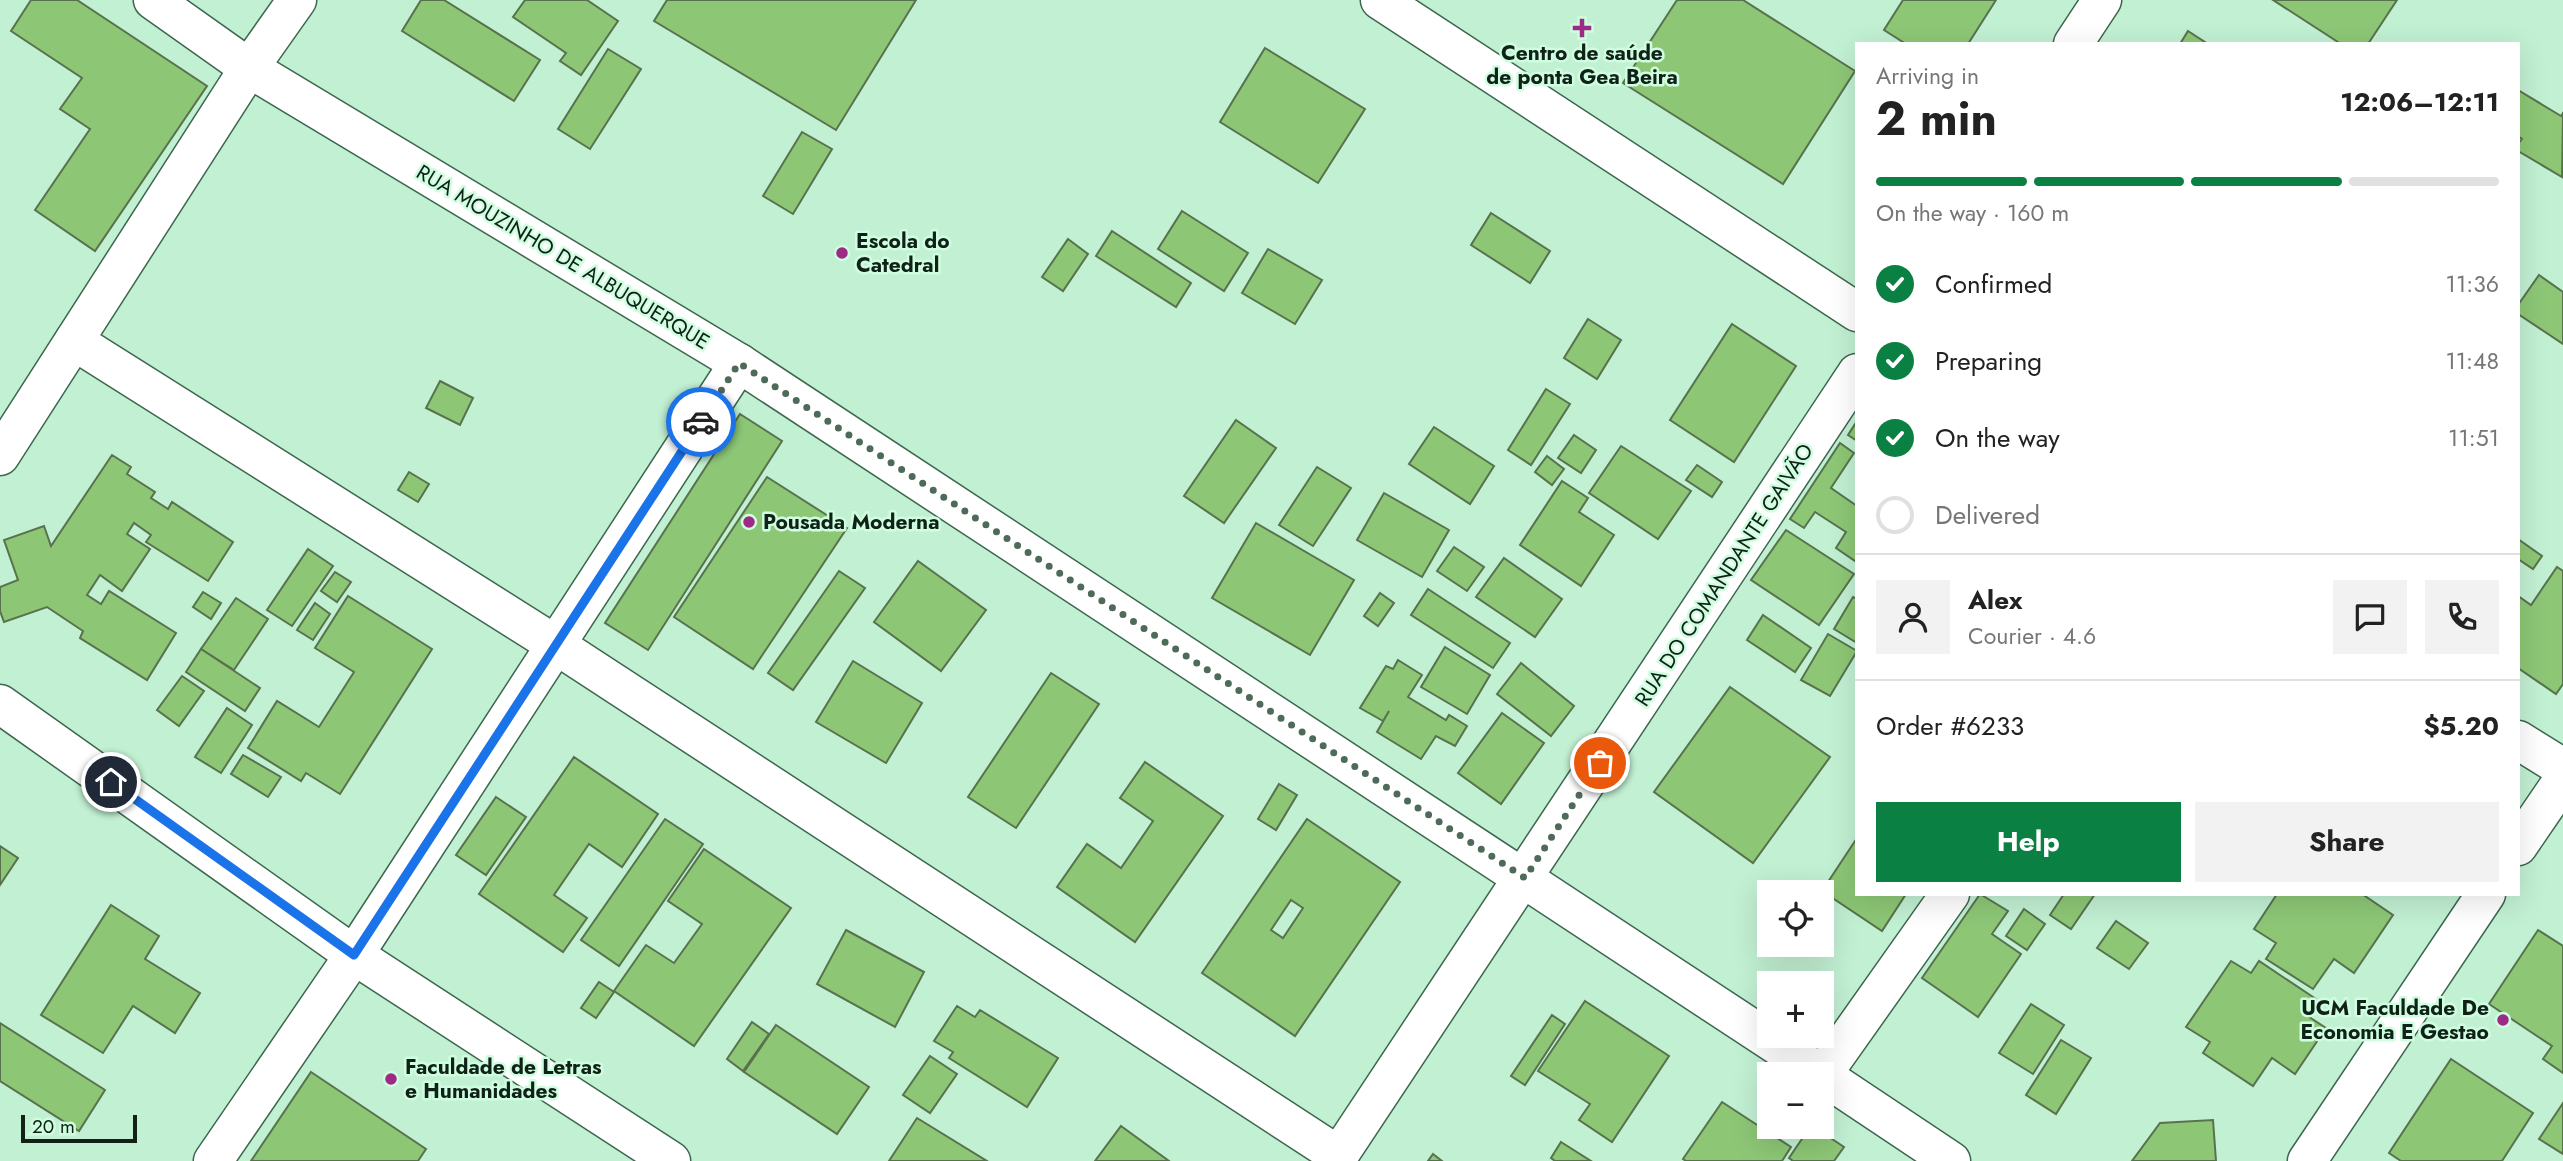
<!DOCTYPE html>
<meta charset="utf-8">
<style>
body{margin:0;font-family:Jost,sans-serif;background:#f2f2f2;color:#222;height:100vh;display:flex;flex-direction:column;font-size:26px;white-space:nowrap}
*{box-sizing:border-box;margin:0}
p{font-size:23px;color:#767676}
.icon{flex:none;width:38px;height:38px;fill:none;stroke:currentColor;stroke-width:2;stroke-linecap:round;stroke-linejoin:round}
.map{position:relative;flex:1;overflow:hidden}
.panel{position:absolute;left:1855px;top:42px;width:665px;height:854px;display:flex;flex-direction:column;background:#fff;border-radius:0px;box-shadow:0 7px 28px #0002}
.panel>*{flex:none}
.controls{position:absolute;left:1757px;top:880px;display:grid;gap:14px}
.controls a{display:grid;place-items:center;width:77px;height:77px;border-radius:0px;background:#fff;box-shadow:0 7px 28px #0002;font-size:35px}
.scale{position:absolute;left:21px;bottom:18px;width:116px;box-sizing:border-box;padding-left:7px;border:4px solid #102217;border-top:0;font-size:19px;line-height:24px;white-space:nowrap;color:#102217;-webkit-text-stroke:5px #cffde0;paint-order:stroke}
.pin{position:absolute;display:grid;place-items:center;width:60px;height:60px;color:#fff;margin:-30px;border:4px solid #fff;border-radius:50%;box-shadow:0 2px 7px #0007}
.courier{position:absolute;display:grid;place-items:center;width:70px;height:70px;margin:-35px;border:5px solid #1a73e8;border-radius:50%;background:#fff;color:#222;box-shadow:0 2px 9px #0007}
.head em{font-style:normal;font-weight:700}
.head div{display:flex;flex-direction:column-reverse}
.head{display:flex;align-items:center;justify-content:space-between;height:119px;padding:0 21px}
h1{font-size:46px;font-weight:700;line-height:52px}
.bar{display:grid;grid-template-columns:repeat(4,1fr);gap:10px 7px;align-content:center;height:84px;padding:0 21px}
.bar i{height:9px;border-radius:5px;background:#e0e0e0}
.bar .selected{background:#0b8043}
.bar p{grid-column:span 4}
.line{display:flex;align-items:center;gap:18px;padding:0 21px;border-top:2px solid #e0e0e0}
.line div{flex:1}
.round{display:grid;place-items:center;flex:none;width:74px;height:74px;border-radius:0px;background:#f2f2f2}
ol{padding:0 21px;list-style:none}
li{display:flex;align-items:center;gap:21px;height:77px}
li p{margin-inline-start:auto}
li .icon{padding:7px;border-radius:50%;background:#0b8043;color:#fff;stroke-width:4}
li:last-child{color:#767676}
li i{width:38px;height:38px;border:4px solid #e0e0e0;border-radius:50%}
.cta{display:flex;gap:14px;margin-top:auto;padding:14px 21px}
.cta a{flex:1;height:80px;border-radius:0px;background:#0b8043;color:#fff;font-size:28px;font-weight:700;line-height:80px;text-align:center}
.cta a+a{background:#f2f2f2;color:#222}
.map>svg:first-child{display:block}
.building{fill:#8dc776;stroke:#58724e;stroke-width:2;fill-rule:evenodd}
.lines{fill:none;stroke-linecap:round;stroke-linejoin:round}
.minor-casing{stroke:#3c664e;stroke-width:41}
.minor{stroke:#fff;stroke-width:38}
.done{stroke:#4e6a59;stroke-width:7;stroke-dasharray:0 12.6}
.route{stroke:#1a73e8;stroke-width:9}
.poi-dot{fill:#9d2a86;stroke:#cffde0;stroke-width:2.5}
.labels{text-anchor:middle;dominant-baseline:central;stroke-width:5;stroke-linejoin:round;paint-order:stroke}
.poi-label{font-size:21px;font-weight:bold;fill:#102217;stroke:#cffde0;text-anchor:start}
.street-label{font-size:21px;fill:#102217;stroke:#cffde0}
</style>
<div class="map">
<svg width="2563" height="1161" viewBox="0 0 2563 1161">
<rect width="100%" height="100%" fill="#c2f0d3"/>
<!-- building -->
<g class="building">
<polygon points="31,0 77,0 207,86 95,251 35,210 90,129 60,109 82,78 11,31"/>
<polygon points="421,0 444,0 540,60 514,101 402,31"/>
<polygon points="525,0 587,0 618,21 581,75 560,61 566,53 513,17"/>
<polygon points="667,0 916,0 836,130 654,21"/>
<polygon points="1677,0 1743,0 1855,71 1783,184 1623,83"/>
<polygon points="1903,0 1996,0 1968,44 1906,44 1884,30"/>
<polygon points="2273,0 2397,0 2368,44 2341,44"/>
<polygon points="2188,31 2208,44 2180,44"/>
<polygon points="1265,48 1365,109 1318,183 1220,122"/>
<polygon points="608,49 641,69 590,149 558,129"/>
<polygon points="2518,90 2561,116 2563,113 2562,177 2518,151 2518,144 2522,139 2518,136"/>
<polygon points="802,132 832,149 793,214 763,196"/>
<polygon points="1182,211 1248,253 1224,291 1158,249"/>
<polygon points="1491,213 1550,251 1530,283 1471,245"/>
<polygon points="1112,231 1191,283 1176,307 1096,256"/>
<polygon points="1068,239 1088,254 1063,291 1042,277"/>
<polygon points="1268,249 1322,280 1295,324 1242,293"/>
<polygon points="2539,275 2563,292 2563,344 2518,314 2518,305"/>
<polygon points="1588,319 1621,340 1597,379 1564,358"/>
<polygon points="1732,324 1796,366 1734,462 1670,420"/>
<polygon points="440,381 473,398 460,425 426,408"/>
<polygon points="1546,389 1570,404 1531,465 1508,450"/>
<polygon points="740,414 782,441 648,650 605,623"/>
<polygon points="1236,420 1276,448 1224,523 1184,496"/>
<polygon points="1857,421 1857,441 1848,435"/>
<polygon points="1434,427 1494,466 1470,504 1409,464"/>
<polygon points="1574,435 1596,450 1581,473 1558,458"/>
<polygon points="1840,443 1854,453 1831,488 1857,506 1857,558 1855,561 1836,548 1846,532 1815,512 1804,528 1790,519"/>
<polygon points="1621,446 1691,491 1658,539 1589,493"/>
<polygon points="112,455 131,467 127,474 155,492 151,498 168,509 172,502 233,542 208,581 146,542 151,535 134,523 127,534 150,549 122,591 100,575 87,595 101,604 109,591 176,633 147,680 80,638 83,631 47,607 4,622 0,611 0,587 18,580 4,540 44,526 51,546"/>
<polygon points="1547,456 1564,469 1552,485 1535,472"/>
<polygon points="1697,465 1722,482 1712,497 1686,480"/>
<polygon points="1317,467 1351,488 1313,546 1279,525"/>
<polygon points="409,472 429,484 418,502 398,490"/>
<polygon points="767,477 847,528 753,669 674,617"/>
<polygon points="1562,481 1588,498 1579,512 1614,535 1581,586 1520,545"/>
<polygon points="1384,493 1449,530 1422,577 1357,540"/>
<polygon points="1256,523 1354,580 1310,655 1212,598"/>
<polygon points="1786,530 1854,574 1819,625 1751,580"/>
<polygon points="2518,539 2542,556 2533,569 2518,559"/>
<polygon points="1454,547 1484,567 1467,591 1437,571"/>
<polygon points="308,549 333,566 292,626 267,610"/>
<polygon points="1504,558 1562,599 1535,637 1476,597"/>
<polygon points="918,561 986,610 941,671 874,622"/>
<polygon points="2557,567 2563,571 2563,684 2556,694 2518,668 2518,596 2531,605"/>
<polygon points="839,571 865,588 793,690 768,673"/>
<polygon points="335,572 351,582 337,602 321,591"/>
<polygon points="1428,589 1510,643 1493,668 1411,615"/>
<polygon points="203,592 221,603 211,619 193,607"/>
<polygon points="1380,593 1394,603 1378,626 1364,616"/>
<polygon points="348,596 432,649 340,794 306,773 301,781 248,748 277,701 319,727 354,672 315,648"/>
<polygon points="1853,597 1857,599 1857,643 1834,629"/>
<polygon points="236,598 268,619 234,670 201,649"/>
<polygon points="315,603 330,614 313,640 297,630"/>
<polygon points="1763,615 1811,648 1795,672 1747,640"/>
<polygon points="1828,634 1857,651 1830,696 1801,680"/>
<polygon points="1445,647 1490,675 1467,714 1421,687"/>
<polygon points="201,649 260,688 245,711 186,672"/>
<polygon points="1398,660 1422,675 1408,697 1446,720 1449,715 1467,726 1455,746 1436,736 1421,759 1377,732 1389,711 1383,721 1360,708 1386,666 1393,669"/>
<polygon points="853,661 922,703 886,763 816,722"/>
<polygon points="1521,663 1574,706 1551,736 1497,694"/>
<polygon points="1051,673 1099,704 1016,828 968,797"/>
<polygon points="182,676 204,691 179,726 157,710"/>
<polygon points="1730,687 1830,757 1753,863 1654,792"/>
<polygon points="227,708 252,725 221,773 195,757"/>
<polygon points="1502,713 1544,743 1501,804 1458,773"/>
<polygon points="243,755 281,777 268,797 231,774"/>
<polygon points="574,757 658,814 622,867 589,844 554,895 587,918 563,952 479,894"/>
<polygon points="1145,762 1223,816 1135,942 1057,887 1087,844 1121,868 1153,821 1120,798"/>
<polygon points="1279,784 1297,795 1276,830 1258,819"/>
<polygon points="496,797 526,817 486,875 456,855"/>
<polygon points="665,819 703,844 619,966 581,940"/>
<path d="M1307,819L1400,882L1295,1036L1202,973ZM1291,900L1303,908L1283,938L1271,930Z"/>
<polygon points="1857,838 1857,894 1906,894 1882,931 1822,891"/>
<polygon points="0,846 18,858 0,885"/>
<polygon points="704,849 791,908 694,1046 614,991 646,945 674,963 702,924 668,901"/>
<polygon points="1980,894 2008,911 1992,934 2021,954 1978,1017 1922,978"/>
<polygon points="2064,894 2095,894 2071,929 2050,915"/>
<polygon points="2277,894 2362,894 2393,915 2354,973 2334,959 2313,989 2266,959 2276,943 2254,929"/>
<polygon points="111,905 159,936 145,959 200,993 175,1033 133,1006 103,1053 41,1015"/>
<polygon points="2024,909 2045,924 2027,950 2006,936"/>
<polygon points="2116,921 2148,943 2129,969 2097,948"/>
<polygon points="846,930 924,972 895,1027 817,984"/>
<polygon points="2538,930 2563,946 2563,1073 2543,1059 2552,1046 2489,1004"/>
<polygon points="2231,961 2251,973 2259,961 2316,999 2306,1015 2326,1028 2295,1074 2272,1058 2253,1086 2203,1053 2210,1042 2186,1027"/>
<polygon points="599,982 614,992 596,1018 581,1008"/>
<polygon points="1585,1001 1669,1056 1612,1142 1579,1120 1590,1104 1538,1071"/>
<polygon points="2031,1004 2064,1025 2033,1074 1999,1053"/>
<polygon points="957,1006 975,1017 980,1010 1058,1058 1027,1107 949,1058 953,1052 934,1041"/>
<polygon points="1552,1015 1565,1024 1525,1085 1511,1076"/>
<polygon points="752,1022 769,1034 743,1071 727,1059"/>
<polygon points="0,1023 105,1090 79,1131 0,1081"/>
<polygon points="776,1025 869,1087 837,1134 744,1072"/>
<polygon points="2061,1040 2091,1058 2056,1114 2026,1095"/>
<polygon points="930,1056 957,1074 930,1113 903,1095"/>
<polygon points="2451,1059 2533,1113 2502,1161 2401,1161 2389,1153"/>
<polygon points="311,1072 426,1149 418,1161 251,1161"/>
<polygon points="1722,1102 1791,1147 1782,1161 1686,1161 1683,1159"/>
<polygon points="2563,1103 2563,1154 2539,1139"/>
<polygon points="917,1118 987,1161 889,1161"/>
<polygon points="2213,1120 2216,1161 2132,1161 2160,1123"/>
<polygon points="1121,1126 1169,1161 1095,1161"/>
<polygon points="1810,1127 1814,1127 1844,1147 1834,1161 1793,1161 1789,1158"/>
<polygon points="1561,1142 1591,1161 1555,1161 1551,1158"/>
<polygon points="1433,1154 1442,1161 1428,1161"/>
</g>
<g class="lines">
<!-- minor casing -->
<g class="minor-casing">
<g id="minor">
<polyline points="153,0 249,68 739,363 1821,1074"/>
<polyline points="1380,0 1857,312"/>
<polyline points="2073,44 2102,0"/>
<polyline points="74,341 556,645 1339,1156"/>
<polyline points="0,456 249,68 297,0"/>
<polyline points="0,704 354,955 671,1161"/>
<polyline points="2518,740 2563,768"/>
<polyline points="2518,846 2563,780"/>
<polyline points="1950,894 1822,1075 1951,1161"/>
<polyline points="213,1161 354,955 739,363"/>
<polyline points="1335,1161 1857,373"/>
<polyline points="2307,1161 2486,894"/>
</g>
</g>
<!-- minor -->
<use href="#minor" class="minor"/>
</g>
<g class="lines">
<!-- done -->
<polyline class="done" points="701,422 739,363 1525,878 1600,763"/>
<!-- route -->
<polyline class="route" points="111,782 354,955 701,422"/>
</g>
<!-- markers -->
<g class="poi-dot">
<path d="M1578.5 17.5h7v7h7v7h-7v7h-7v-7h-7v-7h7z"/>
<circle cx="842" cy="253" r="7"/>
<circle cx="749" cy="522" r="7"/>
<circle cx="2503" cy="1020" r="7"/>
<circle cx="391" cy="1079" r="7"/>
</g>
<g class="labels">
<!-- poi labels -->
<g class="poi-label">
<text x="1582" y="53" text-anchor="middle">Centro de saúde<tspan x="1582" dy="24">de ponta Gea Beira</tspan></text>
<text x="856" y="241">Escola do<tspan x="856" dy="24">Catedral</tspan></text>
<text x="763" y="522">Pousada Moderna</text>
<text x="2489" y="1008" text-anchor="end">UCM Faculdade De<tspan x="2489" dy="24">Economia E Gestao</tspan></text>
<text x="405" y="1067">Faculdade de Letras<tspan x="405" dy="24">e Humanidades</tspan></text>
</g>
<!-- street labels -->
<g class="street-label">
<text transform="translate(563 257) rotate(31)">RUA MOUZINHO DE ALBUQUERQUE</text>
<text transform="translate(1724 575) rotate(-57)">RUA DO COMANDANTE GAIVÃO</text>
</g>
</g>
</svg>
<div class="controls">
<a><svg class="icon" aria-label="locate" viewBox="0 0 24 24"><circle cx="12" cy="12" r="6"/><path d="M12 2v4M12 18v4M2 12h4M18 12h4"/></svg></a>
<a>+</a>
<a>−</a>
</div>
<div class="scale">20 m</div>
<div class="pin" style="left:1600px;top:763px;background:#ea580c"><svg class="icon" aria-label="bag" viewBox="0 0 24 24"><path d="M5 8h14l-1 12H6zM9 8a3 3 0 0 1 6 0"/></svg></div>
<div class="pin" style="left:111px;top:782px;background:#1f2937"><svg class="icon" aria-label="home" viewBox="0 0 24 24"><path d="M3 11l9-7 9 7M6 9v11h12V9"/></svg></div>
<div class="courier" style="left:701px;top:422px"><svg class="icon" aria-label="car" viewBox="0 0 24 24"><path d="M5 17H2v-5l4-1 3-4h7l3 4 3 1v5h-3M9 17h6M6 11h13"/><circle cx="7" cy="17" r="2"/><circle cx="17" cy="17" r="2"/></svg></div>
<section class="panel">
<div class="head"><div><h1>2 min</h1><p>Arriving in</p></div><em>12:06–12:11</em></div>
<div class="bar"><i class="selected"></i><i class="selected"></i><i class="selected"></i><i></i><p>On the way · 160 m</p></div>
<ol>
<li><svg class="icon" aria-label="check" viewBox="0 0 24 24"><path d="M5 12l5 5 9-10"/></svg>Confirmed<p>11:36</p></li>
<li><svg class="icon" aria-label="check" viewBox="0 0 24 24"><path d="M5 12l5 5 9-10"/></svg>Preparing<p>11:48</p></li>
<li><svg class="icon" aria-label="check" viewBox="0 0 24 24"><path d="M5 12l5 5 9-10"/></svg>On the way<p>11:51</p></li>
<li><i></i>Delivered</li>
</ol>
<div class="line" style="height:126px"><a class="round"><svg class="icon" aria-label="person" viewBox="0 0 24 24"><circle cx="12" cy="8" r="4"/><path d="M4 21q1-7 8-7t8 7"/></svg></a><div><b>Alex</b><p>Courier · 4.6</p></div><a class="round"><svg class="icon" aria-label="chat" viewBox="0 0 24 24"><path d="M4 5h16v11H9l-5 4z"/></svg></a><a class="round"><svg class="icon" aria-label="phone" viewBox="0 0 24 24"><path d="M5 4h4l2 5-3 2q2 4 5 5l2-3 5 2v4C11 20 4 13 5 4z"/></svg></a></div>
<div class="line" style="height:91px"><div>Order #6233</div><b>$5.20</b></div>
<div class="cta"><a>Help</a><a>Share</a></div>
</section>
</div>
